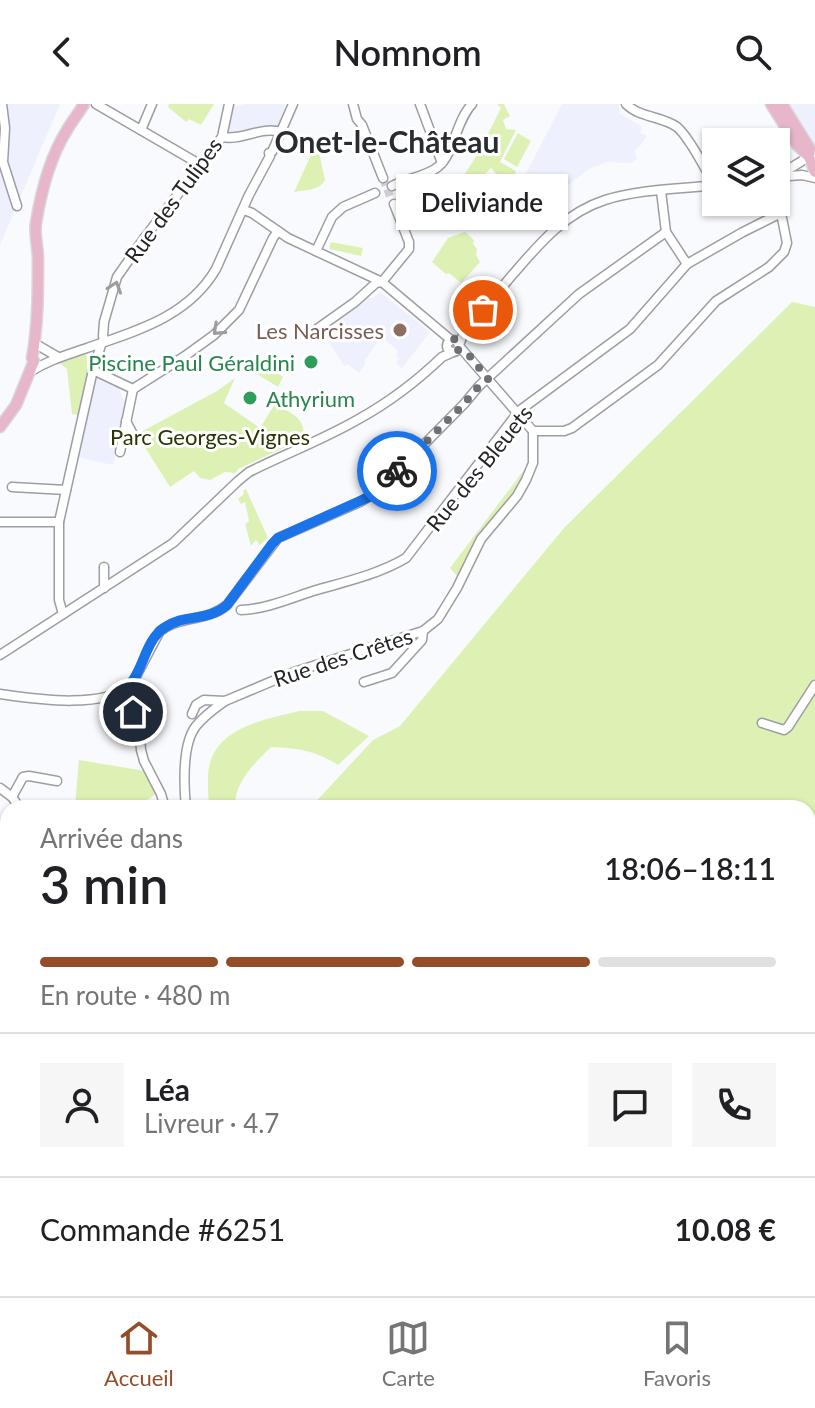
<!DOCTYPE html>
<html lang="fr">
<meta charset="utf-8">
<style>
body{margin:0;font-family:Lato,sans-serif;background:#f6f6f6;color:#202124;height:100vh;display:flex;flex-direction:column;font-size:30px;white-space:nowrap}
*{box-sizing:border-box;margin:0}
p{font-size:26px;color:#757577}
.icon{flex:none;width:44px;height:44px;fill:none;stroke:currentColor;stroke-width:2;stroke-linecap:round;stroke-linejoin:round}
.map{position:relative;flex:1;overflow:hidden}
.sheet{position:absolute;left:0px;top:696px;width:816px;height:496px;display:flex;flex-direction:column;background:#fff;border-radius:24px 24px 0 0;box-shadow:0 2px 6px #0004}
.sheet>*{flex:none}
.controls{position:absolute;left:702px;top:24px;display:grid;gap:16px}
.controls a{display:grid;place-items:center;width:88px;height:88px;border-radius:0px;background:#fff;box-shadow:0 2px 6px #0004;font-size:40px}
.pin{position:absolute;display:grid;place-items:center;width:68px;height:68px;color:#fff;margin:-34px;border:4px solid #fff;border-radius:50%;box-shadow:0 2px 8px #0007}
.courier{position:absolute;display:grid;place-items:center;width:80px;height:80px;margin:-40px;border:6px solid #1a73e8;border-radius:50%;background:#fff;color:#222;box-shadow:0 2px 10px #0007}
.bubble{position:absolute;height:56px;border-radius:0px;background:#fff;box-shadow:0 2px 6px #0004;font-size:26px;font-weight:600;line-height:56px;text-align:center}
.headline em{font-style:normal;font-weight:600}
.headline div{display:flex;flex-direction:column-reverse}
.headline{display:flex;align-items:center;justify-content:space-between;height:136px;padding:0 40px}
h1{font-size:52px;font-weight:600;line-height:60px}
.bar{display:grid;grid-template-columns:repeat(4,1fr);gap:12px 8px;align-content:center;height:96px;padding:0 40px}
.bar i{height:10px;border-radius:6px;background:#e0e0e0}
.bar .active{background:#944d28}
.bar p{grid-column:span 4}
.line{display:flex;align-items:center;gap:20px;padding:0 40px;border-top:2px solid #e0e0e0}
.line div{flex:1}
.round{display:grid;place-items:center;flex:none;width:84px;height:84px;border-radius:0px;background:#f6f6f6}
header{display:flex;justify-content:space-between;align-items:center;height:104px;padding:0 40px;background:#fff;font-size:36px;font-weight:600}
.tab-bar{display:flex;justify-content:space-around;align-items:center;height:112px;border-top:2px solid #e0e0e0;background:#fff;font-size:22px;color:#757577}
.tab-bar a{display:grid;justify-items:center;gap:4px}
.tab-bar .active{color:#944d28}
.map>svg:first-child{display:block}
.built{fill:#eef1fd}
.green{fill:#ddf1b4}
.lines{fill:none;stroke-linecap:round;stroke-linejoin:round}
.stream{stroke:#c2d6fb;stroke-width:2}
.minor-tunnel{stroke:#cfcfd3;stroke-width:8;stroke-dasharray:8 4;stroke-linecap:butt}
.minor-casing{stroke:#9c9ea5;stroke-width:11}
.major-casing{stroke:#d8d8d8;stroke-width:13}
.minor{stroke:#fff;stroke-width:8}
.major{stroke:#e7b6cb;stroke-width:10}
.oneway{stroke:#9d9d9e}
.done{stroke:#6f7073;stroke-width:8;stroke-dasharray:0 14.4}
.route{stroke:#1a73e8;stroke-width:10}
.education-dot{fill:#8d6e63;stroke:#fff;stroke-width:3}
.leisure-dot{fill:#2e9e5b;stroke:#fff;stroke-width:3}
.labels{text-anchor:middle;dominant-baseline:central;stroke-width:6;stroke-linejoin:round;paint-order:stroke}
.street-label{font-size:22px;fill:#252528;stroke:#fff}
.education-label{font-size:22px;fill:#785e54;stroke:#fff;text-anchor:end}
.leisure-label{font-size:22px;fill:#27864d;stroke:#fff;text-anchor:end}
.park-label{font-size:22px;fill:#293501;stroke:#fff}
.district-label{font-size:30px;font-weight:bold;fill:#2a2c31;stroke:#fff}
</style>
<header><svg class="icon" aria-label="back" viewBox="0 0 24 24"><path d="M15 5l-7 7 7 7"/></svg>Nomnom<svg class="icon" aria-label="search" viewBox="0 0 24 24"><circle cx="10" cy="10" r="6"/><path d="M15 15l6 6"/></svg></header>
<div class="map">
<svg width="815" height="1192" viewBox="0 0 815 1192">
<rect width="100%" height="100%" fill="#f9fafe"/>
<!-- built -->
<g class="built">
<polygon points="0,0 60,0 0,141"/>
<polygon points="245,0 285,0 280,22 225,31 232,3"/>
<polygon points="562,0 619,0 619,9 642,23 640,29 647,32 640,42 634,46 637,55 630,59 607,58 589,65 537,105 517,87"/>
<polygon points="778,0 815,0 815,78"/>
<polygon points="380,188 430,228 402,264 396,259 399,254 396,252 398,249 395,244 381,233 365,256 365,260 359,269 348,260 344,262 327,235 327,231 340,223 335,217 368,191 372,195"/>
<polygon points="97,273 119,283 122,293 127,298 113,361 77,353"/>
</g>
<!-- green -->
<g class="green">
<polygon points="169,0 214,0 201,21 189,15 186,18 168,3"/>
<polygon points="497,0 504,0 510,12 503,16 506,25 516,26 500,58 516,67 512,77 516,79 510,87 491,64 463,92 459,103 448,113 437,119 433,117 431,119 424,101 436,97 439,91 448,96 479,48 501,4"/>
<polygon points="518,29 531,37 517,63 504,55"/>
<path d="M317,38L325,76C319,87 306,86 294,88Z"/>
<polygon points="465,128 474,136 473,140 477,145 476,151 480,158 461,179 449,169 446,170 432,158 448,134"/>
<polygon points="331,138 363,144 361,152 329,145"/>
<polygon points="792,198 815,203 815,1192 0,1192 0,860 8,854 8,1184 808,1184 808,704 310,704 373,636 400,622 564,424"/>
<path d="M80,250L86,251C95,268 84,293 80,311L72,310L67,265L60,259Z"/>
<polygon points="269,263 283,273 278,283 257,270 260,265"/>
<path d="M235,274L224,299L260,324L275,300C290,309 307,313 303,335L238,365L236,369L225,368L210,376L200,374L194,367L170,383L139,334V329L217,287Z"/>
<polygon points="527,362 524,374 489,422 459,474 450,464"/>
<polygon points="246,385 268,434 260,441 256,436 251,442 245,420 249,417 245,398 241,400 238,395 244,390 243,387"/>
<path d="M299,607H323L369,632L338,661C317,647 297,644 271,643C254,660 234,678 235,704H210C208,696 208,687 208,678C206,626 258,617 299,607Z"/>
<polygon points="79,656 145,667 156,690 135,704 77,704 75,701"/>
</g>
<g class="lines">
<!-- stream -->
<g class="stream">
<polyline points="808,1073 815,1064"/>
<polyline points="814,1154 815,1141"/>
<polyline points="309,1192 322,1184"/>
</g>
<!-- minor-tunnel -->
<polyline class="minor-tunnel" points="383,74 390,92"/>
<!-- minor casing -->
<g class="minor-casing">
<g id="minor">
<polyline points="2,0 5,24 3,58 17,102"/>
<polyline points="96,0 201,61"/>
<polyline points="353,0 357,15 362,21 383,74"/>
<polyline points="420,0 442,59"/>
<path d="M626,0C640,14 662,12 677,23C689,33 701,58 709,71L710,79L715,80"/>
<polyline points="141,26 152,0"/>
<path d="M222,33C242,37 261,22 281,28"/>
<polyline points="776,73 815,49"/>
<polyline points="777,73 802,71 815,74"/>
<path d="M392,82C405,75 428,72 439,62C454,49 456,17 472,0"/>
<polyline points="661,87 666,128 687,160"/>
<polyline points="244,106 252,109 288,134 382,178 451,236"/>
<polyline points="316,147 332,113 343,103 375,89"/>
<polyline points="317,225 355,198 376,179 382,178 409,145 409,138 394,100"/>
<circle cx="453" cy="242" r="6"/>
<polyline points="105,237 103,232 104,218 117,173 145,133 222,33 229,0"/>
<polyline points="34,239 58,253"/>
<path d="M459,241L465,226C482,207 498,188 514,169C540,139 565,109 605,96C640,85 680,85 716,81"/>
<polyline points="459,242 533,327"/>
<polyline points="93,266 133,285"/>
<path d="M30,268C48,256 67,251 87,244C136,227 188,213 216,165L249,91L270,52L269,49L272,48L293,0"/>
<polyline points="133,285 185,252 214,231 239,206 273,134 278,127"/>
<polyline points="126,317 135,334"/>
<polyline points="533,327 564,327 572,324 658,261 716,197 769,163 784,148 787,139 781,109"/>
<polyline points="120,348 133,285"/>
<polyline points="12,383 66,386"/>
<polyline points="0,418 59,418"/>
<polyline points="104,463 104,484"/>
<path d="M241,506C266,505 289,495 313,487C344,478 377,471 406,454L519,307L630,225L687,160L743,128L781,109L776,76"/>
<polyline points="63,510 59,496 59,418 93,266 102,238"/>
<path d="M0,551L173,439L238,377L249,368C285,350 322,336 357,316C388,299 417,277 442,253L451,249"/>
<polyline points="364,578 392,569 422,536 423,527"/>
<polyline points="124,586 139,622 141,646 144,657 161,690 165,704"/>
<path d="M0,590C35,595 104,606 132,580L160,527C180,511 207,518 227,501L278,434L360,398L378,387L464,300L479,282L579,190L666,128"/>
<polyline points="192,610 196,601 204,596 225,597 294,568 423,527 438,515 457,484 481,435 517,392 526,376 533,359 533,327"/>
<polyline points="762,619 784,626 788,623 815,581"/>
<polyline points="0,684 12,693 20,704"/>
<polyline points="12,693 23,673 29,672 57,677"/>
<path d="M186,704C184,682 182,640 196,622C204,612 215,604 225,597"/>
<polyline points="0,739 8,744"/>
<polyline points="0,768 8,763"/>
<polyline points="0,851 8,845"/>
<polyline points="655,1184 690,1192"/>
<polyline points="687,1184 697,1192"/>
<polyline points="451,1192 495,1184"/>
<polyline points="798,1192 815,1186"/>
</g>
</g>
<!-- major casing -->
<g class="major-casing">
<g id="major">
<polyline points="771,0 797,41 809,53 815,68"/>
<polyline points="782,0 810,45 809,53"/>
<path d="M0,323L16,301L34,257L32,254C38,222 38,188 38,155C38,143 34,130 36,119C41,88 50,53 67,26C72,17 79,9 84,0"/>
</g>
</g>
<!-- minor -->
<use href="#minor" class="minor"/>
<!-- major -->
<use href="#major" class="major"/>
</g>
<!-- one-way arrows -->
<defs><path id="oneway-chevron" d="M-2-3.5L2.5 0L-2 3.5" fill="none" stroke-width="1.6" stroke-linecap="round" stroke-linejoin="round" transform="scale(2)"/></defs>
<g class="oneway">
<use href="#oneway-chevron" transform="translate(115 183) rotate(-72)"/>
<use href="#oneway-chevron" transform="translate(218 226) rotate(137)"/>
</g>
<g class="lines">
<!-- done -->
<polyline class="done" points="397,367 464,300 479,282 488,275 469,251 458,247 459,241 453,236 463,231 483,206"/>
<!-- route -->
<path class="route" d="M133,608L124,586C144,571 143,538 164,524C184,509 206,519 227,501L272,440L278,434L371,392L397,367"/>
</g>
<!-- markers -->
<circle class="education-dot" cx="400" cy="226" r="8"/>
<g class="leisure-dot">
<circle cx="311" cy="258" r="8"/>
<circle cx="250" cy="294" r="8"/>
</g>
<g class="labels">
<!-- street labels -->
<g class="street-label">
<text transform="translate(173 96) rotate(-54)">Rue des Tulipes</text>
<text transform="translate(479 364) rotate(-51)">Rue des Bleuets</text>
<text transform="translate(343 553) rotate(-18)">Rue des Crêtes</text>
</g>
<!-- education labels -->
<g class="education-label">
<text x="384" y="226">Les Narcisses</text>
</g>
<!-- leisure labels -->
<g class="leisure-label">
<text x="295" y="258">Piscine Paul Géraldini</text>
<text x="266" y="294" text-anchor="start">Athyrium</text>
</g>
<!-- park labels -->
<g class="park-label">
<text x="210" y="332">Parc Georges-Vignes</text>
</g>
<!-- district labels -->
<g class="district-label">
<text x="387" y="37">Onet-le-Château</text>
</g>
</g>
</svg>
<div class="controls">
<a><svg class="icon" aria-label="layers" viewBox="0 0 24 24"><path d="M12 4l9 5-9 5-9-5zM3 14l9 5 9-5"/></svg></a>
</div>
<div class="pin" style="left:483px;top:206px;background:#ea580c"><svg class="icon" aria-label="bag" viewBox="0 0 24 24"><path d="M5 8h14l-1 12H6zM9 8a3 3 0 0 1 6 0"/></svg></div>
<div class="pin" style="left:133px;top:608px;background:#1f2937"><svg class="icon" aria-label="home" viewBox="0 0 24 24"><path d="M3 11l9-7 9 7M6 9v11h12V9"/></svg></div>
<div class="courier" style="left:397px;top:367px"><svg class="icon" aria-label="bike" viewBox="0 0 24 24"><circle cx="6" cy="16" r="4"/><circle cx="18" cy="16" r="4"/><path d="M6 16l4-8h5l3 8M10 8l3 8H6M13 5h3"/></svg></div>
<div class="bubble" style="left:396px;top:70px;width:172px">Deliviande</div>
<section class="sheet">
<div class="headline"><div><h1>3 min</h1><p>Arrivée dans</p></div><em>18:06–18:11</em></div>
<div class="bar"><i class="active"></i><i class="active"></i><i class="active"></i><i></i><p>En route · 480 m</p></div>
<div class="line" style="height:144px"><a class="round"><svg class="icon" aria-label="person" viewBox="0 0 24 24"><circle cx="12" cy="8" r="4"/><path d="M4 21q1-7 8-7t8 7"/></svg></a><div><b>Léa</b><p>Livreur · 4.7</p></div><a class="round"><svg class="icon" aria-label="chat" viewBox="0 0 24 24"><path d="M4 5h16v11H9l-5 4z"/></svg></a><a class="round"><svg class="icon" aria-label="phone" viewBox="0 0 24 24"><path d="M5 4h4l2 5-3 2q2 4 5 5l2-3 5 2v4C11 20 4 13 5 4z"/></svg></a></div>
<div class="line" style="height:104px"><div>Commande #6251</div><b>10.08 €</b></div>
</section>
</div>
<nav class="tab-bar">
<a class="active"><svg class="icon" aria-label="home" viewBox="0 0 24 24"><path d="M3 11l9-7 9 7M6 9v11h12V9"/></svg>Accueil</a>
<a><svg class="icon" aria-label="map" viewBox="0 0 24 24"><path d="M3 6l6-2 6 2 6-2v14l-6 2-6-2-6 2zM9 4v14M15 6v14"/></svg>Carte</a>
<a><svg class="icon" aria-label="saved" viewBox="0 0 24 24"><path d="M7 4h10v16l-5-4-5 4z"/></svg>Favoris</a>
</nav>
